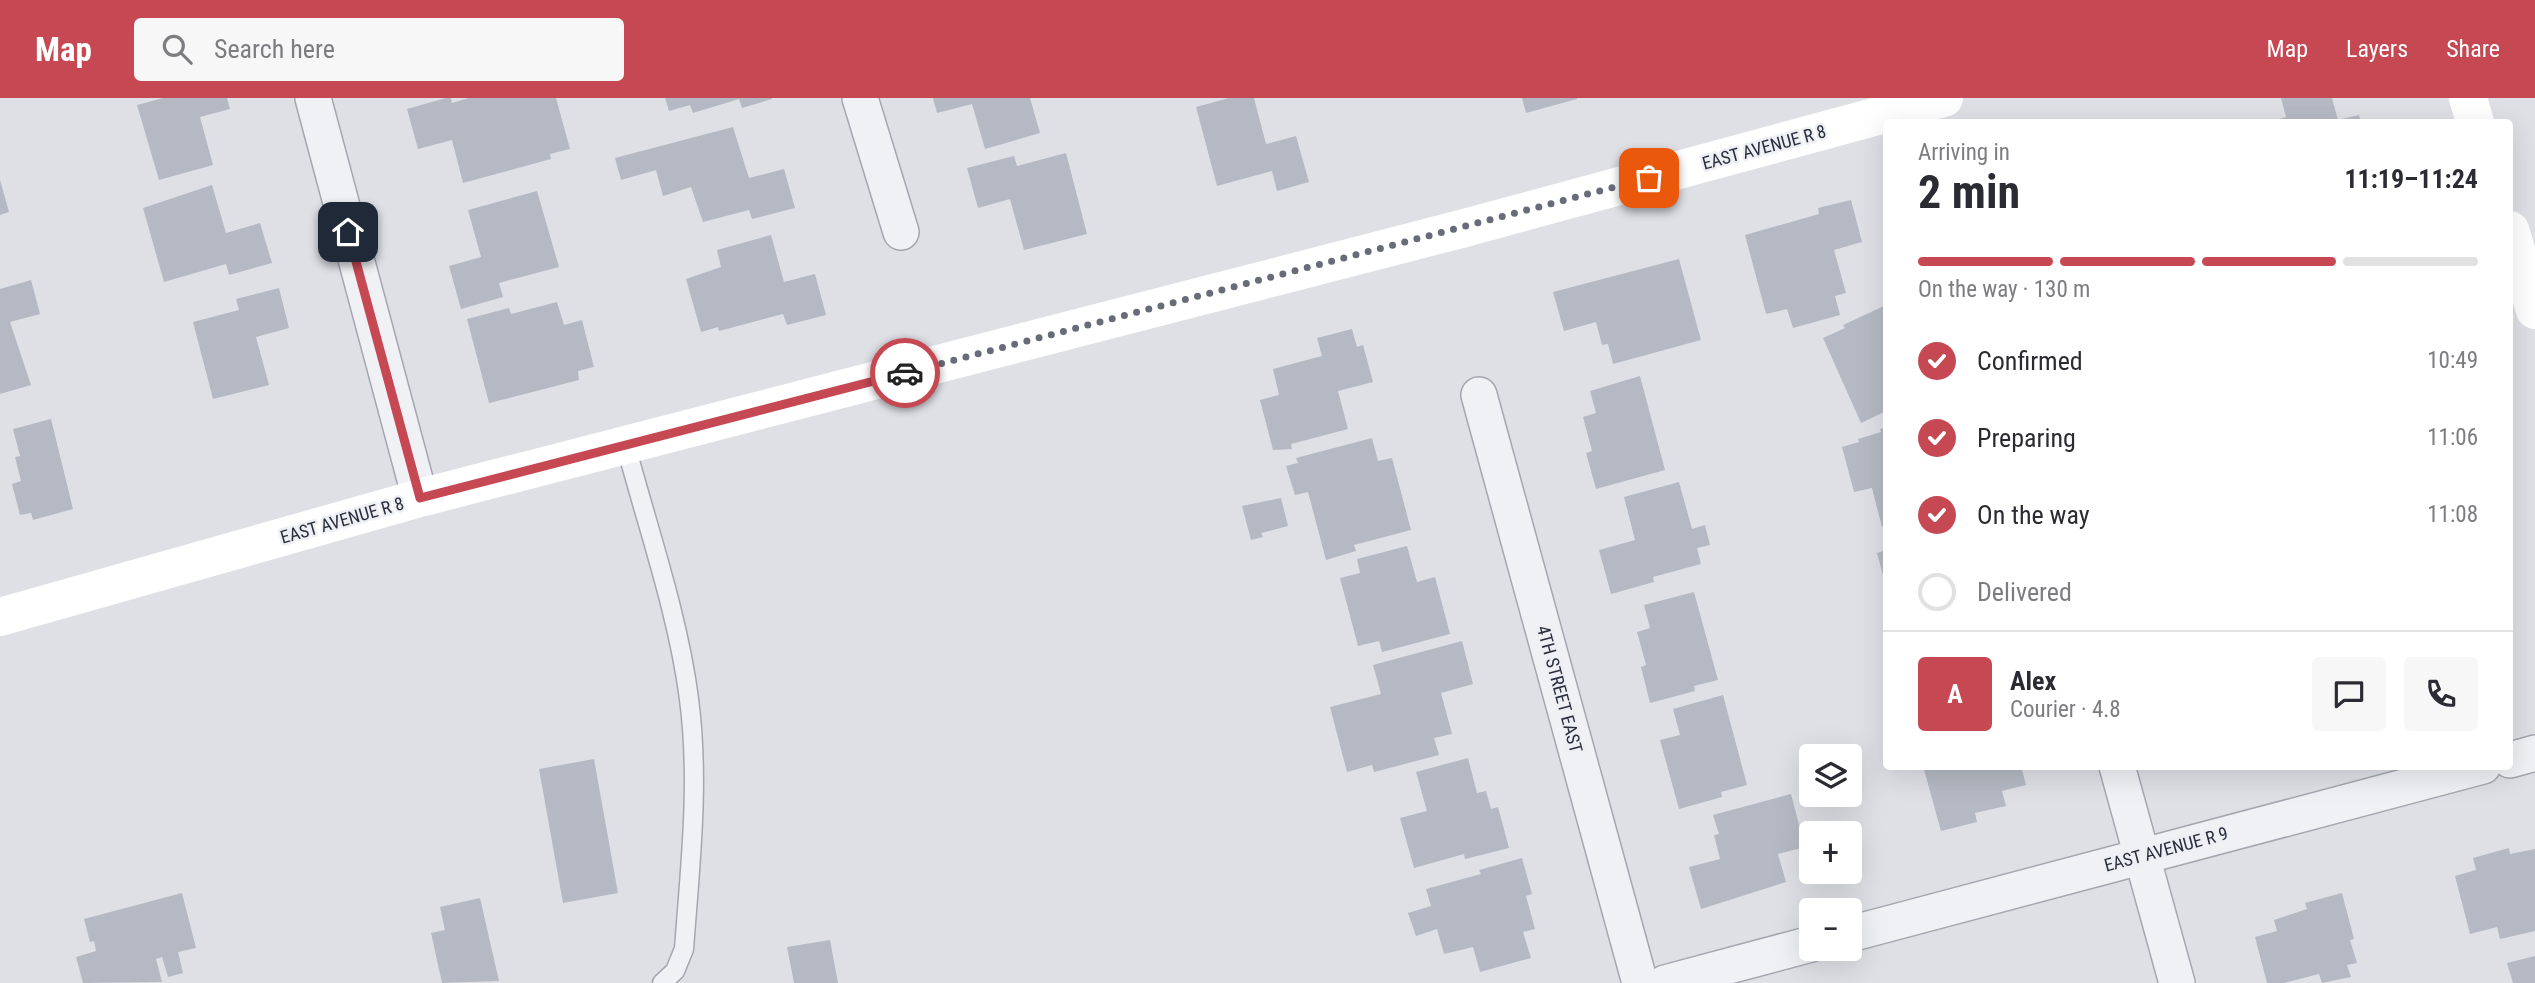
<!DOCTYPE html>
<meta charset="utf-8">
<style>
body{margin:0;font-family:"Roboto Condensed",sans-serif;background:#f7f7f7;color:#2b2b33;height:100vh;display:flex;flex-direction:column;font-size:26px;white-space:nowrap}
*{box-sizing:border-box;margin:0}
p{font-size:23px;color:#7c7c81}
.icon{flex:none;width:38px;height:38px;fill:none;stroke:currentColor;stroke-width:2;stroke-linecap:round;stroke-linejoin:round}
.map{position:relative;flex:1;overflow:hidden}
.drawer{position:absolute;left:1883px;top:21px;width:630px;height:651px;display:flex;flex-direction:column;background:#fff;border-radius:7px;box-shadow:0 7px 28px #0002}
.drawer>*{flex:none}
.controls{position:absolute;left:1799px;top:646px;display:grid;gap:14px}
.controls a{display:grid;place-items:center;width:63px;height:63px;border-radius:7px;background:#fff;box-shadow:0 7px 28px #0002;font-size:35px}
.pin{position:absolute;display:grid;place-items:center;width:60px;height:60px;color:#fff;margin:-30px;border-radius:14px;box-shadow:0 4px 10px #0006}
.courier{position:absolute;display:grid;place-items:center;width:70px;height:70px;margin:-35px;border:5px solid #c64853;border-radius:50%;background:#fff;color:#222;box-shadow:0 2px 9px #0007}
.head em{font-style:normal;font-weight:700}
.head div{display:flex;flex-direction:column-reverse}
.head{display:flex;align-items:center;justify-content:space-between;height:119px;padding:0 35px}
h1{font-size:46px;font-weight:700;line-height:52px}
.bar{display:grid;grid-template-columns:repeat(4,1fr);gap:10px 7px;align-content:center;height:84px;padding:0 35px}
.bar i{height:9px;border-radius:5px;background:#e1e1e2}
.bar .selected{background:#c64853}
.bar p{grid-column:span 4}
.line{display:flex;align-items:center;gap:18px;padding:0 35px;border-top:2px solid #e1e1e2}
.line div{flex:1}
.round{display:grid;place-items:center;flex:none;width:74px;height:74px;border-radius:7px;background:#f7f7f7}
ol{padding:0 35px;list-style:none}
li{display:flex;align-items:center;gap:21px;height:77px}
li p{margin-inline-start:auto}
li .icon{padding:7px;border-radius:50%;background:#c64853;color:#fff;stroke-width:4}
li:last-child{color:#7c7c81}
li i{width:38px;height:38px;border:4px solid #e1e1e2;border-radius:50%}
header{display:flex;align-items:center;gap:42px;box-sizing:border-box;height:98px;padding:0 35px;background:#c64853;color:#fff}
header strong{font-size:33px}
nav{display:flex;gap:38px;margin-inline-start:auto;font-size:24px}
.search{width:490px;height:63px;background:#f7f7f7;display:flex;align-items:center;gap:18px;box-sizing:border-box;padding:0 24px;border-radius:7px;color:#7c7c81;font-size:26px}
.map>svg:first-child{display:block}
.building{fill:#b5b9c3}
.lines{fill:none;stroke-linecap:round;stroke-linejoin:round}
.lane-casing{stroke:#a4a7b0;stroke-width:21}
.street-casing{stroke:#a4a7b0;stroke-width:38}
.lane{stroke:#f0f1f5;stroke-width:18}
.street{stroke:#f0f1f5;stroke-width:35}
.secondary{stroke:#fff;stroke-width:38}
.done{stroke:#686c78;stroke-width:7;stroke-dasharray:0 12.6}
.route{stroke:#c64853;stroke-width:9}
.labels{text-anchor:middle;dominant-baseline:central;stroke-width:5;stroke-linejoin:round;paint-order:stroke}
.street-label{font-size:18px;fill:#282e3c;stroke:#edeff4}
</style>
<header>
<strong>Map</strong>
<div class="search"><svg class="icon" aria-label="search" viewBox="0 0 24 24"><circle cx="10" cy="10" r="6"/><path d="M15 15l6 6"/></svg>Search here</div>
<nav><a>Map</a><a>Layers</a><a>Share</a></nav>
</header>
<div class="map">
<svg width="2535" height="885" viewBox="0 0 2535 885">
<rect width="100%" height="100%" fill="#dee0e6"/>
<!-- building -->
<g class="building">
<polygon points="163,0 227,0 230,11 200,19 213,67 159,82 137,7"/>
<polygon points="446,0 451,0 452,5 469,0 556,0 570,51 550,56 551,61 463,85 452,42 418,51 407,11"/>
<polygon points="665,0 772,0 772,1 742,10 739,1 693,15 690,7 669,13"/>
<polygon points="933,0 1030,0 1040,35 985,51 972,6 937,15"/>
<polygon points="1229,0 1254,0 1266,46 1296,38 1309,84 1277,93 1272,73 1217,88 1196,9"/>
<polygon points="1522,0 1577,0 1577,1 1526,15"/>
<polygon points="2281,0 2332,0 2338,22 2359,17 2361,24 2268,24 2286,19"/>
<polygon points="733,29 749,80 784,71 795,110 752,121 749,112 703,124 691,89 663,98 656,72 621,82 615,60"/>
<polygon points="1066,55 1087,136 1024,152 1010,101 978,110 967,70 1014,58 1017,68"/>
<polygon points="0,82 9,114 0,117"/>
<polygon points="212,87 226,135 260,125 272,165 229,177 226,166 164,184 143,110"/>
<polygon points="537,93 559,169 499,185 503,199 461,211 449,168 481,159 468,112"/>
<polygon points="1851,102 1862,144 1834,152 1846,195 1835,198 1840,217 1793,230 1787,211 1766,216 1745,137 1819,116 1818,110"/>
<polygon points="771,137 784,184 815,176 826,217 787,227 783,216 719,233 718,229 701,234 686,181 721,169 717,152"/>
<polygon points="1679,161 1701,242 1613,266 1608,246 1602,247 1596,224 1564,233 1553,194"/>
<polygon points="31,182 40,216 10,224 31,287 0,296 0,191"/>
<polygon points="279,190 289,230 256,239 269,287 213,301 193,224 239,212 236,201"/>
<polygon points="557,204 564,227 582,222 594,269 578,273 579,282 489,305 467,221 509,210 511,216"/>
<polygon points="1884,208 1886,313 1861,325 1823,240 1845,230 1843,227"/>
<polygon points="1352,231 1357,249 1363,247 1373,284 1338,293 1348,331 1291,346 1292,351 1273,352 1260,302 1279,297 1273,271 1322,258 1317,240"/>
<polygon points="1640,278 1665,372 1596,391 1586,355 1592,353 1583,319 1596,315 1590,293"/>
<polygon points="51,321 73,411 33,422 31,415 20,417 12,386 21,383 15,359 20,358 13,331"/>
<polygon points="1886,329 1886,428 1882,429 1872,390 1854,394 1842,349 1859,344 1858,341 1881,334 1880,331"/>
<polygon points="1372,340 1378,363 1392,360 1411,432 1354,447 1356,453 1326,462 1308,394 1295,397 1286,368 1298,365 1296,360"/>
<polygon points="1679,384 1692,431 1705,427 1710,447 1697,450 1701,466 1653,479 1654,484 1611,496 1599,452 1635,442 1624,399"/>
<polygon points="1281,400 1288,428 1261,435 1263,439 1251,442 1242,408"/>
<polygon points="1407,448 1417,484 1435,479 1450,536 1382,554 1379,543 1358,548 1340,480 1360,475 1357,461"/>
<polygon points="1886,452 1886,488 1877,455"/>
<polygon points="1694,494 1718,582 1694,588 1695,593 1650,605 1641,569 1646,567 1637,534 1650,530 1644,507"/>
<polygon points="1462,543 1473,586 1441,595 1452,636 1434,640 1439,657 1374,674 1372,667 1347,674 1330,609 1381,596 1373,567"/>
<polygon points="1723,597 1747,687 1721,694 1722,699 1679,711 1660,642 1680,637 1673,611"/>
<polygon points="1468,660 1477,695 1486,693 1491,711 1498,709 1509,750 1465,761 1464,756 1414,770 1400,720 1427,713 1416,674"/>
<polygon points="594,661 618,795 563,805 539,671"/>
<polygon points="1923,668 2021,668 2026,687 2002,693 2006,708 1975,715 1977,724 1941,733"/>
<polygon points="1791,696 1805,749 1778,756 1786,784 1701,811 1689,769 1720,761 1714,737 1719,736 1713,717"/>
<polygon points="2509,750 2510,756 2535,751 2535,833 2500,841 2497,829 2470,836 2455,778 2476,772 2473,760"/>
<polygon points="1522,760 1532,796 1526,798 1535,831 1523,834 1531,860 1480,874 1473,849 1444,856 1437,831 1416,838 1408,815 1431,808 1426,791 1481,776 1479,772"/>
<polygon points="182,795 196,850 178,854 183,875 168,879 162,859 156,861 162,884 83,885 76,859 96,853 94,843 90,844 84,821"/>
<polygon points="2342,795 2354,841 2350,842 2357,865 2347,867 2351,879 2322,885 2319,876 2284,885 2267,885 2255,839 2277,833 2274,822 2307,811 2305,805"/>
<polygon points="480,800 499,883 442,885 431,835 445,832 440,809"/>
<polygon points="830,842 838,885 794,885 787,849"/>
<polygon points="2535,858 2535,885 2513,885 2507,865"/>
</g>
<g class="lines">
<!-- lane casing -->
<g class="lane-casing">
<path id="lane" d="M626,348C648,431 678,516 689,601C700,684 690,769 684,851L675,873L662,885"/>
</g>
<!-- street casing -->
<g class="street-casing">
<g id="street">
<polyline points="313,0 420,400"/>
<polyline points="860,0 901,134"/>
<polyline points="1479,297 1640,885"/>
<polyline points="2510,662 2535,655"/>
<polyline points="2117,668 2177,885"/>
<polyline points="1850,836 2483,668"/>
<polyline points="1665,885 1811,846"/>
</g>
</g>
<!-- lane -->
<use href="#lane" class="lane"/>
<!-- street -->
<use href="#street" class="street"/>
<!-- secondary -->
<g class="secondary">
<polyline points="2468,0 2475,24"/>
<polyline points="2510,132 2535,212"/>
<polyline points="0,519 420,400 1461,131 1944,0"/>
</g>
</g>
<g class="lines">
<!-- done -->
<polyline class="done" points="905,275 1649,80"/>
<!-- route -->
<polyline class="route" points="348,134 420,400 905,275"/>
</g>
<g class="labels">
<!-- street labels -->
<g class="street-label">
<text transform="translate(1764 49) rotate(-15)">EAST AVENUE R 8</text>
<text transform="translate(342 422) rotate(-16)">EAST AVENUE R 8</text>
<text transform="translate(1560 591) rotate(75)">4TH STREET EAST</text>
<text transform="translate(2166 751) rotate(-15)">EAST AVENUE R 9</text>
</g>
</g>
</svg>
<div class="controls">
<a><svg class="icon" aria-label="layers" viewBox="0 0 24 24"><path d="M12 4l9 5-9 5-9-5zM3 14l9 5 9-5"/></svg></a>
<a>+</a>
<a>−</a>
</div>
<div class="pin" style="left:1649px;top:80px;background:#ea580c"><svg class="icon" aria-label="bag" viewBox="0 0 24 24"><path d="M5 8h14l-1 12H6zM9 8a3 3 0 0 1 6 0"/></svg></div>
<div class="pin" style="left:348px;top:134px;background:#1f2937"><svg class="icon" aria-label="home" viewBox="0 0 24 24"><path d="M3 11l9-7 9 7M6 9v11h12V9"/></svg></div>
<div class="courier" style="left:905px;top:275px"><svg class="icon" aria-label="car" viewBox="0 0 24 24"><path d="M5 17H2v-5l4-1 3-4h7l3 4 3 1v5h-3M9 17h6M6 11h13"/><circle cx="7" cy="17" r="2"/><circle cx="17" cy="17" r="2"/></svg></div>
<section class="drawer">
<div class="head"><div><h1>2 min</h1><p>Arriving in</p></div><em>11:19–11:24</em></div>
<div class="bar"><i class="selected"></i><i class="selected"></i><i class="selected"></i><i></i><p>On the way · 130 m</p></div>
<ol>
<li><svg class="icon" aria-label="check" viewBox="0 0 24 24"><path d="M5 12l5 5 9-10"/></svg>Confirmed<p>10:49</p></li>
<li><svg class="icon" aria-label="check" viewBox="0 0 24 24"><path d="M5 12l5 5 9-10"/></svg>Preparing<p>11:06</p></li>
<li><svg class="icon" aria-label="check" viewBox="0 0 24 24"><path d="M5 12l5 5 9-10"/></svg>On the way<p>11:08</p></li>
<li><i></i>Delivered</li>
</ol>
<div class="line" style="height:126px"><b class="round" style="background:#c64853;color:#fff">A</b><div><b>Alex</b><p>Courier · 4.8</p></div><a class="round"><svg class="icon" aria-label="chat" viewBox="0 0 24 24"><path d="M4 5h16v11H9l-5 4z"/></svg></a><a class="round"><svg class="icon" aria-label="phone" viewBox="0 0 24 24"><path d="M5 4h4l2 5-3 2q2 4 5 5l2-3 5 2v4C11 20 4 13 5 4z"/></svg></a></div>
</section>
</div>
